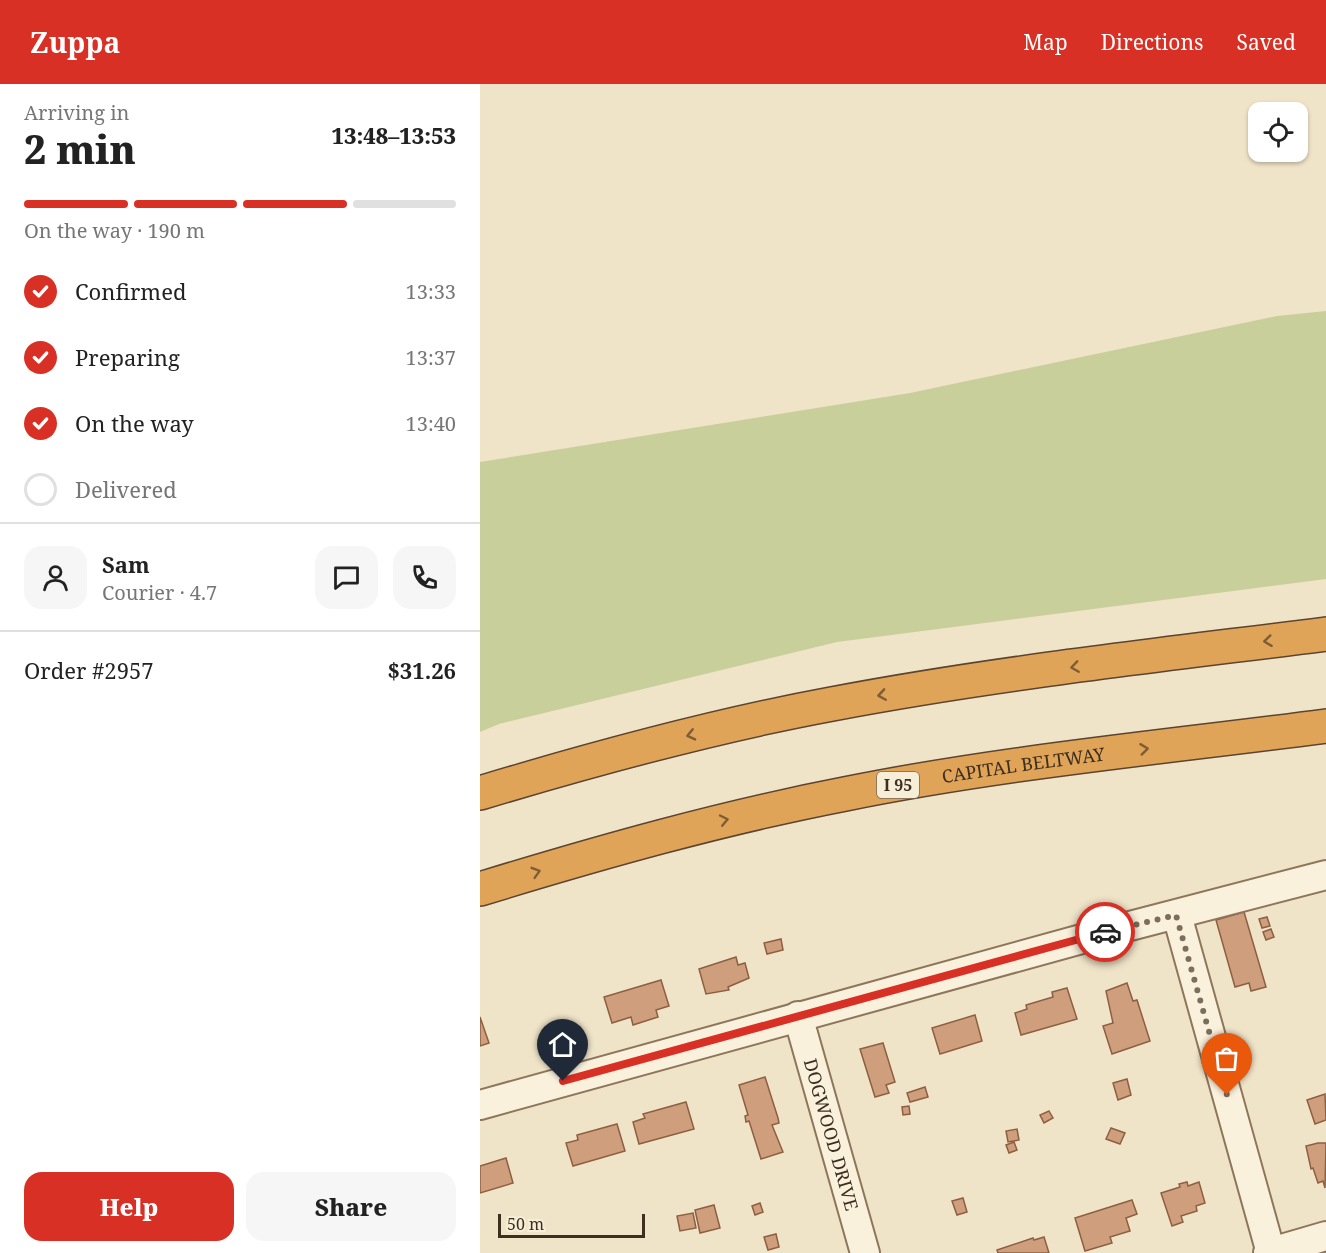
<!DOCTYPE html>
<meta charset="utf-8">
<style>
body{margin:0;font-family:"Noto Serif",serif;background:#f6f6f6;color:#222;height:100vh;display:flex;flex-direction:column;font-size:22px;white-space:nowrap}
*{box-sizing:border-box;margin:0}
p{font-size:20px;color:#767676}
.icon{flex:none;width:33px;height:33px;fill:none;stroke:currentColor;stroke-width:2;stroke-linecap:round;stroke-linejoin:round}
.map{position:relative;flex:1;overflow:hidden}
.panel{display:flex;flex-direction:column;background:#fff;width:480px}
.panel>*{flex:none}
.tools{position:absolute;left:768px;top:18px;display:grid;gap:12px}
.tools a{display:grid;place-items:center;width:60px;height:60px;border-radius:12px;background:#fff;box-shadow:0 2px 4px #0004;font-size:30px}
.scale{position:absolute;left:18px;bottom:15px;width:147px;box-sizing:border-box;padding-left:6px;border:3px solid #3d2e20;border-top:0;font-size:16px;line-height:21px;white-space:nowrap;color:#3d2e20;-webkit-text-stroke:4px #f7eed8;paint-order:stroke}
.pin{position:absolute;display:grid;place-items:center;width:51px;height:51px;color:#fff;margin:-62px -26px;border-radius:50% 50% 50% 0;rotate:-45deg;box-shadow:0 0 6px #0007}
.pin .icon{rotate:45deg}
.courier{position:absolute;display:grid;place-items:center;width:60px;height:60px;margin:-30px;border:4px solid #d93025;border-radius:50%;background:#fff;color:#222;box-shadow:0 2px 8px #0007}
.head em{font-style:normal;font-weight:800}
.head div{display:flex;flex-direction:column-reverse}
.head{display:flex;align-items:center;justify-content:space-between;height:102px;padding:0 24px}
h1{font-size:39px;font-weight:800;line-height:45px}
.bar{display:grid;grid-template-columns:repeat(4,1fr);gap:9px 6px;align-content:center;height:72px;padding:0 24px}
.bar i{height:8px;border-radius:4px;background:#e0e0e0}
.bar .on{background:#d93025}
.bar p{grid-column:span 4}
.line{display:flex;align-items:center;gap:15px;padding:0 24px;border-top:2px solid #e0e0e0}
.line div{flex:1}
.round{display:grid;place-items:center;flex:none;width:63px;height:63px;border-radius:18px;background:#f6f6f6}
ol{padding:0 24px;list-style:none}
li{display:flex;align-items:center;gap:18px;height:66px}
li p{margin-inline-start:auto}
li .icon{padding:6px;border-radius:50%;background:#d93025;color:#fff;stroke-width:4}
li:last-child{color:#767676}
li i{width:33px;height:33px;border:3px solid #e0e0e0;border-radius:50%}
.cta{display:flex;gap:12px;margin-top:auto;padding:12px 24px}
.cta a{flex:1;height:69px;border-radius:18px;background:#d93025;color:#fff;font-size:24px;font-weight:800;line-height:69px;text-align:center}
.cta a+a{background:#f6f6f6;color:#222}
header{display:flex;align-items:center;gap:36px;box-sizing:border-box;height:84px;padding:0 30px;background:#d93025;color:#fff}
header strong{font-size:28px}
nav{display:flex;gap:33px;margin-inline-start:auto;font-size:21px}
main{display:flex;flex:1;min-height:0}
.map>svg:first-child{display:block}
.green{fill:#c9cf9b}
.building{fill:#cf9f7d;stroke:#8d5f41;stroke-width:1.5}
.lines{fill:none;stroke-linecap:round;stroke-linejoin:round}
.minor-casing{stroke:#8d765c;stroke-width:32}
.highway-casing{stroke:#5b4430;stroke-width:36}
.minor{stroke:#faf1dc;stroke-width:28}
.highway{stroke:#e0a458;stroke-width:33}
.oneway{stroke:#7e5d36}
.done{stroke:#7c6e5b;stroke-width:6;stroke-dasharray:0 10.8}
.route{stroke:#d93025;stroke-width:8}
.labels{text-anchor:middle;dominant-baseline:central;stroke-width:5;stroke-linejoin:round;paint-order:stroke}
.shield{fill:#f7eed8;stroke:#756857;stroke-width:1.5}
.shield-label{font-size:16px;font-weight:bold;fill:#3d2e20}
.street-label{font-size:18px;fill:#3d2e20;stroke:#f7eed8}
</style>
<header>
<strong>Zuppa</strong>
<nav><a>Map</a><a>Directions</a><a>Saved</a></nav>
</header>
<main>
<section class="panel">
<div class="head"><div><h1>2 min</h1><p>Arriving in</p></div><em>13:48–13:53</em></div>
<div class="bar"><i class="on"></i><i class="on"></i><i class="on"></i><i></i><p>On the way · 190 m</p></div>
<ol>
<li><svg class="icon" aria-label="check" viewBox="0 0 24 24"><path d="M5 12l5 5 9-10"/></svg>Confirmed<p>13:33</p></li>
<li><svg class="icon" aria-label="check" viewBox="0 0 24 24"><path d="M5 12l5 5 9-10"/></svg>Preparing<p>13:37</p></li>
<li><svg class="icon" aria-label="check" viewBox="0 0 24 24"><path d="M5 12l5 5 9-10"/></svg>On the way<p>13:40</p></li>
<li><i></i>Delivered</li>
</ol>
<div class="line" style="height:108px"><a class="round"><svg class="icon" aria-label="person" viewBox="0 0 24 24"><circle cx="12" cy="8" r="4"/><path d="M4 21q1-7 8-7t8 7"/></svg></a><div><b>Sam</b><p>Courier · 4.7</p></div><a class="round"><svg class="icon" aria-label="chat" viewBox="0 0 24 24"><path d="M4 5h16v11H9l-5 4z"/></svg></a><a class="round"><svg class="icon" aria-label="phone" viewBox="0 0 24 24"><path d="M5 4h4l2 5-3 2q2 4 5 5l2-3 5 2v4C11 20 4 13 5 4z"/></svg></a></div>
<div class="line" style="height:78px"><div>Order #2957</div><b>$31.26</b></div>
<div class="cta"><a>Help</a><a>Share</a></div>
</section>
<div class="map">
<svg width="846" height="1169" viewBox="0 0 846 1169">
<rect width="100%" height="100%" fill="#f0e4c8"/>
<!-- green -->
<polygon class="green" points="846,227 846,495 357,558 19,640 0,648 0,378 430,309 797,232"/>
<!-- building -->
<g class="building">
<polygon points="764,828 786,903 771,907 769,899 755,903 736,836"/>
<polygon points="787,833 790,842 782,844 779,835"/>
<polygon points="791,845 794,853 786,856 783,848"/>
<polygon points="301,855 303,866 287,870 284,859"/>
<polygon points="256,873 258,881 265,879 269,894 248,903 249,906 226,910 219,885"/>
<polygon points="181,896 189,922 176,926 178,933 153,941 151,933 132,939 124,913"/>
<polygon points="647,899 653,917 657,916 670,957 632,970 623,942 633,939 626,907"/>
<polygon points="587,904 597,935 541,951 535,929 547,925 546,921 573,913 572,908"/>
<polygon points="495,931 502,957 460,970 452,944"/>
<polygon points="0,933 9,959 0,962"/>
<polygon points="403,959 415,998 406,1001 409,1009 395,1013 380,965"/>
<polygon points="285,993 298,1034 299,1039 292,1041 303,1068 281,1075 269,1037 266,1038 265,1032 268,1031 259,1001"/>
<polygon points="647,995 651,1011 638,1016 633,999"/>
<polygon points="445,1003 448,1013 430,1018 427,1009"/>
<polygon points="845,1010 846,1036 835,1040 827,1016"/>
<polygon points="206,1018 214,1045 159,1060 153,1038 165,1034 163,1030"/>
<polygon points="429,1022 430,1030 423,1031 422,1023"/>
<polygon points="569,1027 573,1034 564,1039 560,1031"/>
<polygon points="137,1040 145,1067 93,1082 86,1059 98,1056 97,1051"/>
<polygon points="631,1044 645,1049 640,1060 626,1055"/>
<polygon points="537,1045 539,1056 528,1058 526,1047"/>
<polygon points="534,1058 537,1066 529,1069 526,1061"/>
<polygon points="838,1059 846,1059 845,1104 843,1097 838,1099 833,1084 831,1085 826,1062"/>
<polygon points="26,1074 33,1099 0,1109 0,1082"/>
<polygon points="707,1098 708,1102 719,1098 725,1119 716,1122 717,1127 701,1132 703,1138 692,1142 681,1109 700,1103 699,1100"/>
<polygon points="483,1114 487,1128 477,1131 472,1117"/>
<polygon points="652,1116 657,1130 646,1134 650,1147 630,1153 632,1159 605,1167 595,1134"/>
<polygon points="280,1119 283,1128 275,1131 272,1122"/>
<polygon points="234,1121 240,1144 220,1149 215,1126"/>
<polygon points="213,1129 216,1144 200,1147 197,1132"/>
<polygon points="296,1150 299,1163 288,1166 284,1153"/>
<polygon points="564,1153 569,1169 518,1169 517,1166 553,1154 554,1156"/>
</g>
<g class="lines">
<!-- minor casing -->
<g class="minor-casing">
<g id="minor">
<polyline points="697,831 791,1169"/>
<path id="s1" d="M318,932L385,1169"/>
<polyline points="0,1021 627,848 846,791"/>
<polyline points="788,1169 846,1152"/>
</g>
</g>
<!-- highway casing -->
<g class="highway-casing">
<g id="highway">
<path d="M0,709C116,674 233,642 352,620C515,589 681,571 846,550"/>
<path id="s2" d="M0,805C121,768 241,734 365,710C523,678 686,663 846,642"/>
</g>
</g>
<!-- minor -->
<use href="#minor" class="minor"/>
<!-- highway -->
<use href="#highway" class="highway"/>
</g>
<!-- one-way arrows -->
<defs><path id="oneway-chevron" d="M-2-3.5L2.5 0L-2 3.5" fill="none" stroke-width="1.6" stroke-linecap="round" stroke-linejoin="round" transform="scale(1.5)"/></defs>
<g class="oneway">
<use href="#oneway-chevron" transform="translate(788 557) rotate(173)"/>
<use href="#oneway-chevron" transform="translate(595 583) rotate(172)"/>
<use href="#oneway-chevron" transform="translate(402 611) rotate(171)"/>
<use href="#oneway-chevron" transform="translate(211 651) rotate(167)"/>
<use href="#oneway-chevron" transform="translate(664 665) rotate(-7)"/>
<use href="#oneway-chevron" transform="translate(244 736) rotate(-12)"/>
<use href="#oneway-chevron" transform="translate(56 788) rotate(-17)"/>
</g>
<g class="lines">
<!-- done -->
<polyline class="done" points="625,848 696,831 747,1011"/>
<!-- route -->
<polyline class="route" points="83,997 625,848"/>
</g>
<g class="labels">
<!-- shield labels -->
<rect class="shield" x="397" y="688" width="42" height="26" rx="4.5"/>
<g class="shield-label">
<text x="418" y="701">I 95</text>
</g>
<!-- street labels -->
<g class="street-label">
<text stroke="none"><textPath href="#s2" startOffset="558">CAPITAL BELTWAY</textPath></text>
<text stroke="none"><textPath href="#s1" startOffset="123">DOGWOOD DRIVE</textPath></text>
</g>
</g>
</svg>
<div class="tools">
<a><svg class="icon" aria-label="locate" viewBox="0 0 24 24"><circle cx="12" cy="12" r="6"/><path d="M12 2v4M12 18v4M2 12h4M18 12h4"/></svg></a>
</div>
<div class="scale">50 m</div>
<div class="pin" style="left:747px;top:1011px;background:#ea580c"><svg class="icon" aria-label="bag" viewBox="0 0 24 24"><path d="M5 8h14l-1 12H6zM9 8a3 3 0 0 1 6 0"/></svg></div>
<div class="pin" style="left:83px;top:997px;background:#1f2937"><svg class="icon" aria-label="home" viewBox="0 0 24 24"><path d="M3 11l9-7 9 7M6 9v11h12V9"/></svg></div>
<div class="courier" style="left:625px;top:848px"><svg class="icon" aria-label="car" viewBox="0 0 24 24"><path d="M5 17H2v-5l4-1 3-4h7l3 4 3 1v5h-3M9 17h6M6 11h13"/><circle cx="7" cy="17" r="2"/><circle cx="17" cy="17" r="2"/></svg></div>
</div>
</main>
